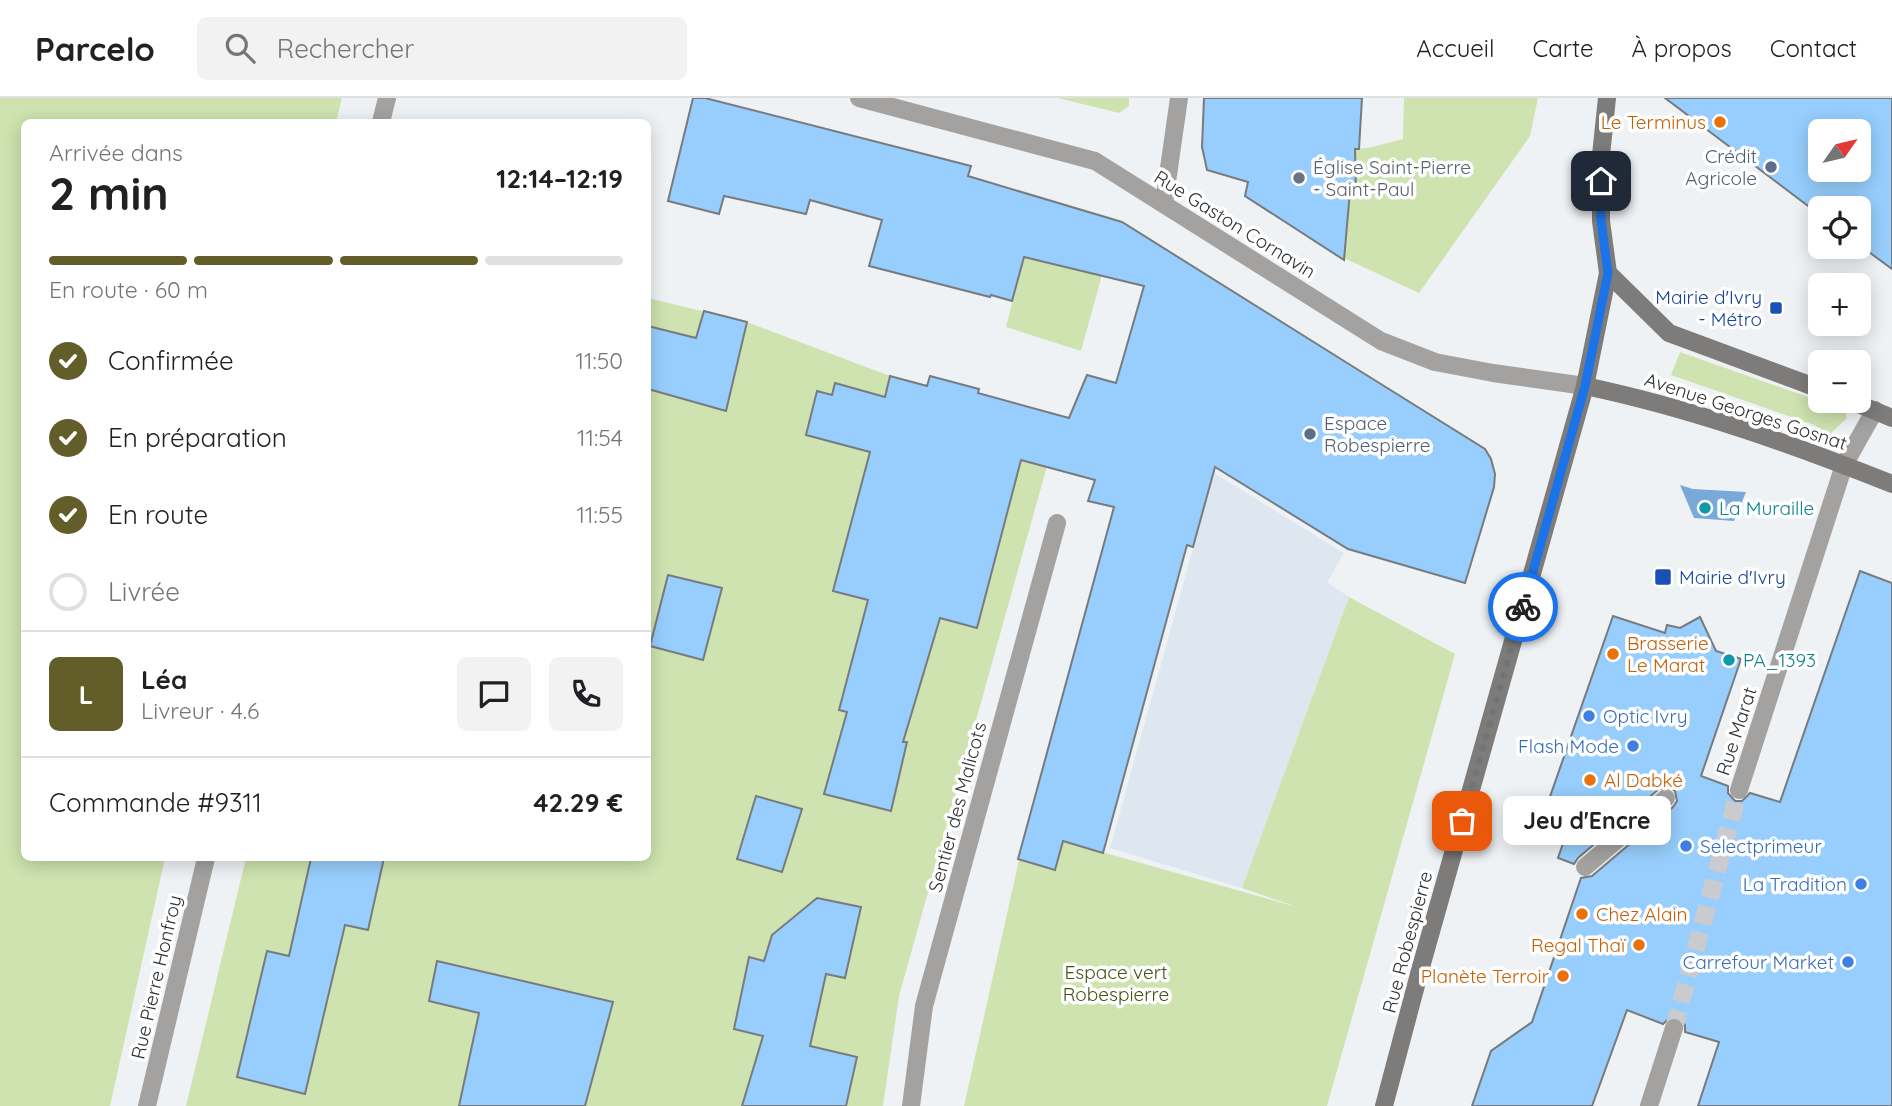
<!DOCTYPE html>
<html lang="fr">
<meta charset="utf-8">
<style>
body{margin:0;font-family:Quicksand,sans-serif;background:#f2f2f2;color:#202124;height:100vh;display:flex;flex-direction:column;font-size:26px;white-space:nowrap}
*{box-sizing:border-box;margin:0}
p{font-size:23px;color:#757577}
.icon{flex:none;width:38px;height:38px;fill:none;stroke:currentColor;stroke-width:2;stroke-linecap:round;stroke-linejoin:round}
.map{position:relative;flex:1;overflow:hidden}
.panel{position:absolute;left:21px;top:21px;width:630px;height:742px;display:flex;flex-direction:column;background:#fff;border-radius:10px;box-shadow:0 4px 18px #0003}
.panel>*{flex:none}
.needle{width:46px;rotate:56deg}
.tools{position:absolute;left:1808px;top:21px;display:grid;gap:14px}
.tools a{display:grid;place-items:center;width:63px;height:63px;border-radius:10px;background:#fff;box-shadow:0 4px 18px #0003;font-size:35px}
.pin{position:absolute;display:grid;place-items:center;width:60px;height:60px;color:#fff;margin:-30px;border-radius:14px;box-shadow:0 4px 10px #0006}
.courier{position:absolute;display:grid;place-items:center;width:70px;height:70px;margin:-35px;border:5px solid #1a73e8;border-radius:50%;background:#fff;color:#222;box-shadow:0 2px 9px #0007}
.bubble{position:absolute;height:49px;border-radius:10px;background:#fff;box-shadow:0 4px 18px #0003;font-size:23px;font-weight:800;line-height:49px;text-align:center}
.headline em{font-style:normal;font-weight:800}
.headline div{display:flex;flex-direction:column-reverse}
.headline{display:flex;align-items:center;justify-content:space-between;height:119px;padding:0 28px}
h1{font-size:46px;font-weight:800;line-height:52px}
.bar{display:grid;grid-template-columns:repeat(4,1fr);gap:10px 7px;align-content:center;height:84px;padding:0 28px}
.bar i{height:9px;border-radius:5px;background:#e0e0e0}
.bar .current{background:#635d29}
.bar p{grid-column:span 4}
.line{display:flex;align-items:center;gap:18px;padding:0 28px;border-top:2px solid #e0e0e0}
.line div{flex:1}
.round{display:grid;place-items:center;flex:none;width:74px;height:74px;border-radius:10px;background:#f2f2f2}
ol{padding:0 28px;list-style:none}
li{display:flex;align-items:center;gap:21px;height:77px}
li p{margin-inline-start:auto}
li .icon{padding:7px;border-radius:50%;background:#635d29;color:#fff;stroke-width:4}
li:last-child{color:#757577}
li i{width:38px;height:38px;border:4px solid #e0e0e0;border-radius:50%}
header{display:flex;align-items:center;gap:42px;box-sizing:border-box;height:98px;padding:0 35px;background:#fff;border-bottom:2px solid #e0e0e0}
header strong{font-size:33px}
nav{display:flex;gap:38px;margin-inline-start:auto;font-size:24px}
.search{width:490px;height:63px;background:#f2f2f2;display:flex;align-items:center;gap:18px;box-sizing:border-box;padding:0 24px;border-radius:10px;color:#757577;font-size:26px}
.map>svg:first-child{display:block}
.built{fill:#dee7f0}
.green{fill:#cee3af}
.water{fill:#79a9d8}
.building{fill:#97cefd;stroke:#787b7e;stroke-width:2;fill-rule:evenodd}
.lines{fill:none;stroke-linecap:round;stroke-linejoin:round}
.minor-tunnel{stroke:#c9cbce;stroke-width:18;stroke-dasharray:18 9;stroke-linecap:butt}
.pedestrian{stroke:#a3a2a1;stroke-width:18}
.minor{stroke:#a3a2a1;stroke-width:18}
.tertiary{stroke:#a3a2a1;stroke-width:18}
.secondary{stroke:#7d7c7a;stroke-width:18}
.done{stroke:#727476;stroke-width:7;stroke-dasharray:0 12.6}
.route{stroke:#1a73e8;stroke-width:9}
.food-dot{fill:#e8710a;stroke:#fff;stroke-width:2.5}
.service-dot{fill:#5c6f8a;stroke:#fff;stroke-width:2.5}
.worship-dot{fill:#6b7280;stroke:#fff;stroke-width:2.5}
.transit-dot{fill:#1a4fb4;stroke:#fff;stroke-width:2.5}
.culture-dot{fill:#0f9aa8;stroke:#fff;stroke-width:2.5}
.shop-dot{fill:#3f7fe0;stroke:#fff;stroke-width:2.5}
.labels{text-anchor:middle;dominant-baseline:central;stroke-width:7;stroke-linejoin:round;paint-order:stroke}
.food-label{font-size:19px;fill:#c56008;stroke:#fff;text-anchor:end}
.service-label{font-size:19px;fill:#4e5e75;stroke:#fff;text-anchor:end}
.worship-label{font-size:19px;fill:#5b616d;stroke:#fff;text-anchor:start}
.street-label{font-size:19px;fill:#2f3031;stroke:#fff}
.transit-label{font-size:19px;fill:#164399;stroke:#fff;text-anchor:end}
.culture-label{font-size:19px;fill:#0d838f;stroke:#fff;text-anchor:start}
.shop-label{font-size:19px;fill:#366cbe;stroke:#fff;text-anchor:end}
.park-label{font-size:19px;fill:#405513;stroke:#fff}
</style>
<header>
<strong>Parcelo</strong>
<div class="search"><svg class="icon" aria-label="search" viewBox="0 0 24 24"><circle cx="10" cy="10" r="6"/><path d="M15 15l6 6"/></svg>Rechercher</div>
<nav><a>Accueil</a><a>Carte</a><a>À propos</a><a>Contact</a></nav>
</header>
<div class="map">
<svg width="1892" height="1008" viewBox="0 0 1892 1008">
<rect width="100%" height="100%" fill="#eff2f5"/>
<!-- built -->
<polygon class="built" points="1214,375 1344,455 1327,484 1349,499 1242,790 1110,750"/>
<!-- green -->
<g class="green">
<polygon points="0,0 342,0 336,24 24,24 24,760 165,760 110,1008 0,1008"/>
<polygon points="1058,0 1129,0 1129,8 1119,15"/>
<polygon points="1404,0 1538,0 1530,38 1419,195 1344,160 1353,51 1368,50 1403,41"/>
<polygon points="1024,159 1102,177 1081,253 1006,229"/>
<polygon points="648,200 747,224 890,278 1061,318 899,898 883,1008 186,1008 246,760 648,760"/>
<polygon points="1680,254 1845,312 1847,320 1830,336 1814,327 1671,277"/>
<polygon points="1349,499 1455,556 1327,1008 964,1008 1019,762 1055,772 1063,743 1297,809 1242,790"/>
</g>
<!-- water -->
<polygon class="water" points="1680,387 1693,391 1746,394 1734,423 1694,420"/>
<!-- building -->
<g class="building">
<polygon points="693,0 705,0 971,68 968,78 1122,124 1360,273 1485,351 1491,361 1495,376 1494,389 1465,485 1348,451 1215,369 1193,449 1187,447 1103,755 1063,743 1055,772 1018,761 1114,409 1088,403 1095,382 1021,362 977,530 940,520 903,644 907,644 891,713 824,696 847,614 839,612 868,502 833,493 870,354 806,337 817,293 832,297 835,285 885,299 890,278 927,288 930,278 979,291 978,295 1069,320 1087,277 1116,285 1144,188 1024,159 1012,203 991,197 990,199 869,168 882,122 810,102 806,116 724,98 719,116 668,103"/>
<polygon points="1204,0 1362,0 1359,51 1355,51 1356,93 1350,93 1344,162 1245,98 1248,84 1207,72 1202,49"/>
<path d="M1665,0H1892V171L1858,146V110H1820V117ZM1820,33H1858V72H1820Z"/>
<polygon points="704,213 747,224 726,313 648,291 648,228 696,240"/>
<polygon points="1860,473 1892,485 1892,1008 1698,1008 1719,944 1685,934 1685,927 1678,919 1671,919 1663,926 1627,912 1592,1008 1472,1008 1491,953 1532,924 1581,780 1592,778 1673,709 1677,703 1675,693 1670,690 1659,691 1578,760 1574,766 1558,760 1571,722 1545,713 1613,518 1665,535 1667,527 1680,530 1700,519 1716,553 1741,561 1701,678 1728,688 1728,695 1735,703 1742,703 1750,695 1780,704"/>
<polygon points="668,477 722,490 703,562 650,548"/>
<polygon points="756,698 802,711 782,774 737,761"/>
<polygon points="311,760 384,760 368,832 345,827 305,996 237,979 267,853 289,858"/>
<polygon points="817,800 861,809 845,880 826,876 810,948 857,959 846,1008 742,1008 763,938 734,931 749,859 764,863 772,837"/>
<polygon points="437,863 613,904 585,1008 459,1008 479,915 429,903"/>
</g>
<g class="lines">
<!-- minor-tunnel -->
<polyline class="minor-tunnel" points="1674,930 1739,692"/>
<!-- pedestrian -->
<polyline class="pedestrian" points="1585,769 1666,700"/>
<!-- minor -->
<g class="minor">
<polyline points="381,24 387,0"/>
<polyline points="1164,105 1179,0"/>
<polyline points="1739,692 1844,367 1875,312"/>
<polyline points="147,1008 206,760"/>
<polyline points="911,1008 924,908 1057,425"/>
<polyline points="1649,1008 1674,930"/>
</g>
<!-- tertiary -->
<polyline class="tertiary" points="859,0 1095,63 1381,243 1435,264 1493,275 1585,288"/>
<!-- secondary -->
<g class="secondary">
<polyline points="1608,175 1669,235 1820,291"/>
<path d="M1585,288C1690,310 1792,346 1892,386"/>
<polyline points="1851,303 1892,320"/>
<polyline points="1384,1008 1419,876 1585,288 1608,175 1601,123 1601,57 1607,0"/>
</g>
</g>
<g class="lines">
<!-- done -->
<polyline class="done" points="1462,723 1523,509"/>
<!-- route -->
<polyline class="route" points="1523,509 1585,288 1608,175 1601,122 1601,83"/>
</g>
<!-- markers -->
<g class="food-dot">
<circle cx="1720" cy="24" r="7"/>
<circle cx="1613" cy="556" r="7"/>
<circle cx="1590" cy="682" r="7"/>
<circle cx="1582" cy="816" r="7"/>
<circle cx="1639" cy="847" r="7"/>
<circle cx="1563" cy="878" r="7"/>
</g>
<g class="service-dot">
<circle cx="1771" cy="69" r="7"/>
<circle cx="1310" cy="336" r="7"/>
</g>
<circle class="worship-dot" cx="1299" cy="80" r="7"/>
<g class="transit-dot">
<rect x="1769" y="203" width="14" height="14" rx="3.5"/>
<rect x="1654" y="470" width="18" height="18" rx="3.5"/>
</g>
<g class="culture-dot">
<circle cx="1705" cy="410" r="7"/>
<circle cx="1729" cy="562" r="7"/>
</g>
<g class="shop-dot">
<circle cx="1589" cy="618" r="7"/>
<circle cx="1633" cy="648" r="7"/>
<circle cx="1686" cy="748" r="7"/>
<circle cx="1861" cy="786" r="7"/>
<circle cx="1848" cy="864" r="7"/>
</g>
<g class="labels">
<!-- food labels -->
<g class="food-label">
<text x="1706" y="24">Le Terminus</text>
<text x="1627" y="545" text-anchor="start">Brasserie<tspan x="1627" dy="22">Le Marat</tspan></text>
<text x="1604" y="682" text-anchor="start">Al Dabké</text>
<text x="1596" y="816" text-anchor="start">Chez Alain</text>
<text x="1625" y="847">Regal Thaï</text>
<text x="1549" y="878">Planète Terroir</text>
</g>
<!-- service labels -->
<g class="service-label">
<text x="1757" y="58">Crédit<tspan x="1757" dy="22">Agricole</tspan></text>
<text x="1324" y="325" text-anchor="start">Espace<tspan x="1324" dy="22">Robespierre</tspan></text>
</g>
<!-- worship labels -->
<g class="worship-label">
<text x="1313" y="69">Église Saint-Pierre<tspan x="1313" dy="22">- Saint-Paul</tspan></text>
</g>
<!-- street labels -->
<g class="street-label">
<text transform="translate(1235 126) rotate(32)">Rue Gaston Cornavin</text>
<text transform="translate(1746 313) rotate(18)">Avenue Georges Gosnat</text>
<text transform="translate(1736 633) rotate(-72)">Rue Marat</text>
<text transform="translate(957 709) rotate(-75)">Sentier des Malicots</text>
<text transform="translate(1407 844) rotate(-75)">Rue Robespierre</text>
<text transform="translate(156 879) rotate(-77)">Rue Pierre Honfroy</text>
</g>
<!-- transit labels -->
<g class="transit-label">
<text x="1762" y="199">Mairie d'Ivry<tspan x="1762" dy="22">- Métro</tspan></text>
<text x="1679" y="479" text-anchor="start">Mairie d'Ivry</text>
</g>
<!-- culture labels -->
<g class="culture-label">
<text x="1719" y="410">La Muraille</text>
<text x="1743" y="562">PA_1393</text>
</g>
<!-- shop labels -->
<g class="shop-label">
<text x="1603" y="618" text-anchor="start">Optic Ivry</text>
<text x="1619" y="648">Flash Mode</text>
<text x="1700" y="748" text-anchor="start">Selectprimeur</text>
<text x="1847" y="786">La Tradition</text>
<text x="1834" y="864">Carrefour Market</text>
</g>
<!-- park labels -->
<g class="park-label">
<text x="1116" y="874">Espace vert<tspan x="1116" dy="22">Robespierre</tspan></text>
</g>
</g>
</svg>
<div class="tools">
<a><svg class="needle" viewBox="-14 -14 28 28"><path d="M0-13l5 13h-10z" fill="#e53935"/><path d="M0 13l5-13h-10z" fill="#757577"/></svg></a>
<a><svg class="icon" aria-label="locate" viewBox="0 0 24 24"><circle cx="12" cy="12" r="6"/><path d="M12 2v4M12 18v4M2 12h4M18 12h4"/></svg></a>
<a>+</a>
<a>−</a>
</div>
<div class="pin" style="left:1462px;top:723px;background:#ea580c"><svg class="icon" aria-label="bag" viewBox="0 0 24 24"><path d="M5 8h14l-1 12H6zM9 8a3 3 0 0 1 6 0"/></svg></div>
<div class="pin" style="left:1601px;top:83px;background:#1f2937"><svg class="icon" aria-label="home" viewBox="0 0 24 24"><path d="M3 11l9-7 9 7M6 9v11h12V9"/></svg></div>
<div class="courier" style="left:1523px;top:509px"><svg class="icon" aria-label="bike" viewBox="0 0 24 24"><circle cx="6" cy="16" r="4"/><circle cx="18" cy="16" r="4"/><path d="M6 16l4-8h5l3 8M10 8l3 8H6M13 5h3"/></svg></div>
<div class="bubble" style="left:1503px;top:698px;width:168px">Jeu d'Encre</div>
<section class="panel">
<div class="headline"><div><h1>2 min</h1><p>Arrivée dans</p></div><em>12:14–12:19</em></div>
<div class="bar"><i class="current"></i><i class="current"></i><i class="current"></i><i></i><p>En route · 60 m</p></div>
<ol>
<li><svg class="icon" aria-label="check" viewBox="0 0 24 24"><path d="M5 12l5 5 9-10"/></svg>Confirmée<p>11:50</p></li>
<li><svg class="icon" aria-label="check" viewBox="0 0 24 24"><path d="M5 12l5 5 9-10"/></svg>En préparation<p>11:54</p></li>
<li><svg class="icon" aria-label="check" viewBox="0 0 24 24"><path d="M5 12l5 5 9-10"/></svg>En route<p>11:55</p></li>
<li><i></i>Livrée</li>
</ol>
<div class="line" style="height:126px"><b class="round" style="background:#635d29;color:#fff">L</b><div><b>Léa</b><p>Livreur · 4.6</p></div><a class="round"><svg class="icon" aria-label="chat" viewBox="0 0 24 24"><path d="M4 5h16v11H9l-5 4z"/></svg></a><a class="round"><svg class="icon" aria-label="phone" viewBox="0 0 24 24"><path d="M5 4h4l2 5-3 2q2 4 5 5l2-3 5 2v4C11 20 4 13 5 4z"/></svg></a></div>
<div class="line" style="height:91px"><div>Commande #9311</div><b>42.29 €</b></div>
</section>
</div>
